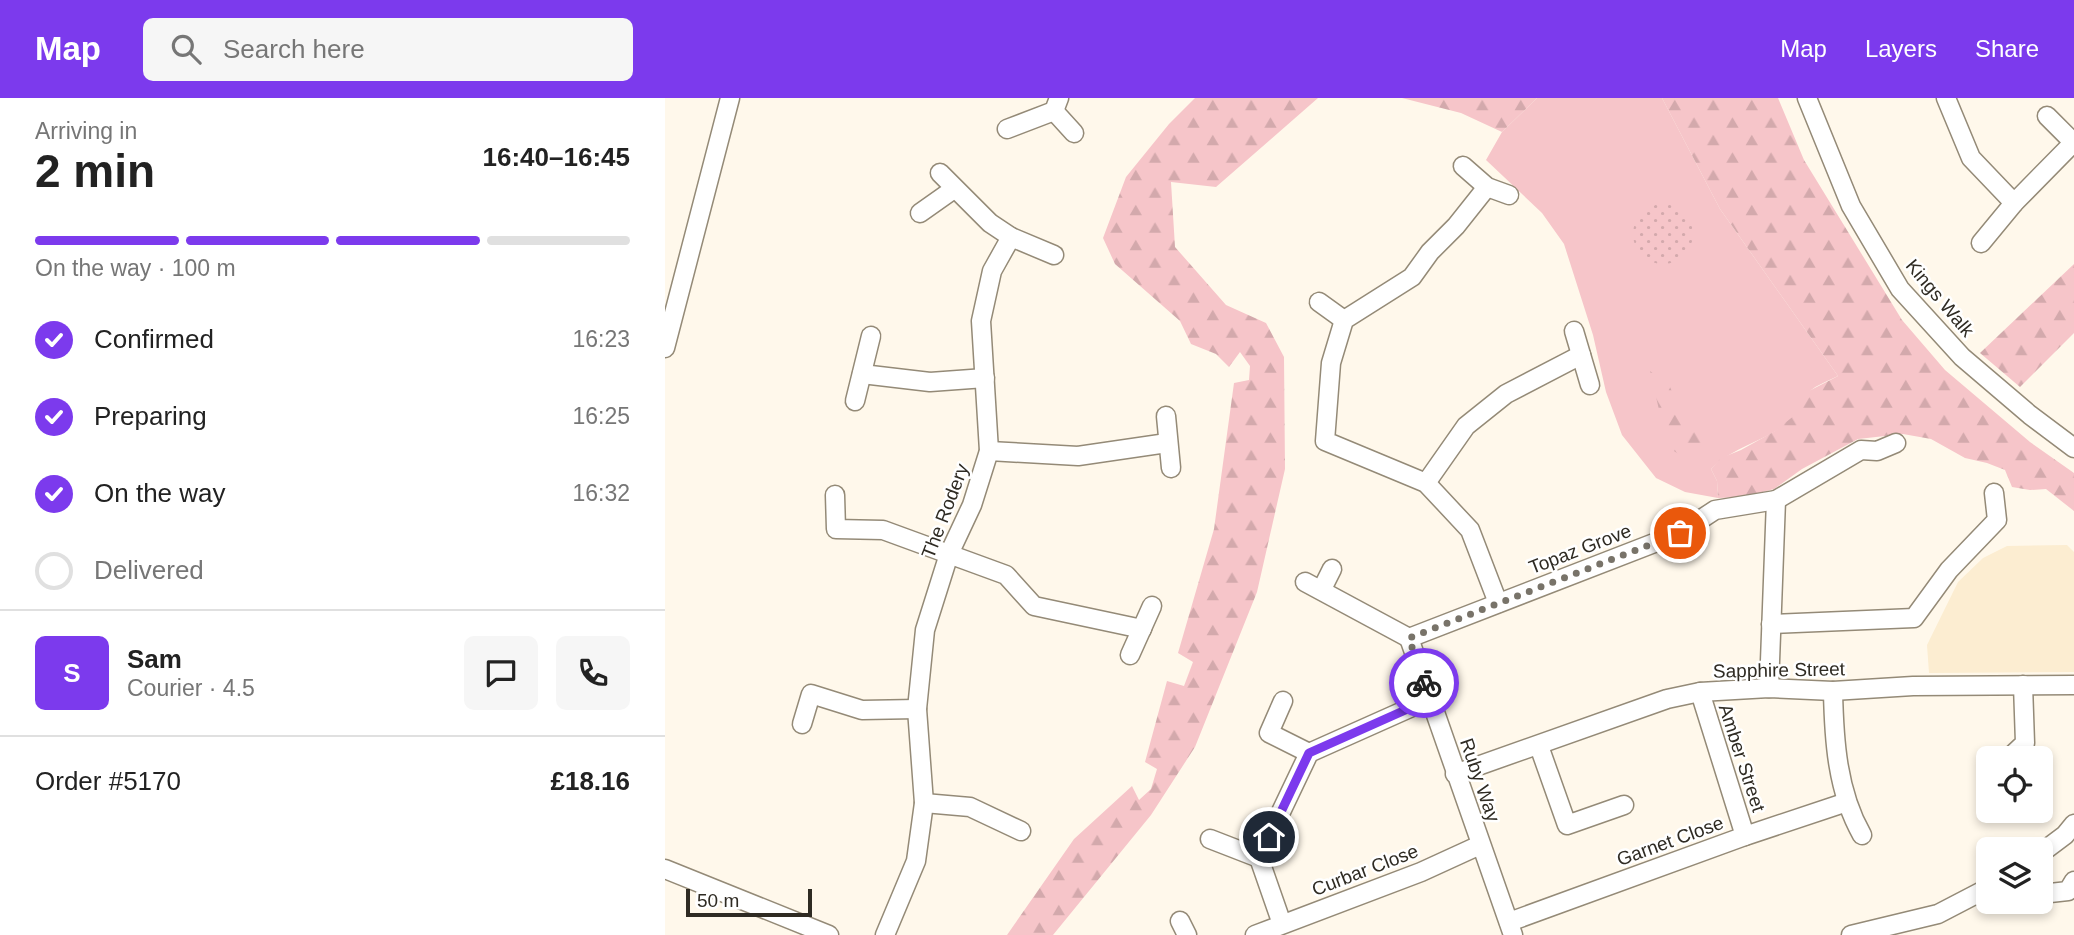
<!DOCTYPE html>
<meta charset="utf-8">
<style>
body{margin:0;font-family:Helvetica,sans-serif;background:#f6f6f6;color:#222;height:100vh;display:flex;flex-direction:column;font-size:26px;white-space:nowrap}
*{box-sizing:border-box;margin:0}
p{font-size:23px;color:#767676}
.icon{flex:none;width:38px;height:38px;fill:none;stroke:currentColor;stroke-width:2;stroke-linecap:round;stroke-linejoin:round}
.map{position:relative;flex:1;overflow:hidden}
.panel{display:flex;flex-direction:column;background:#fff;width:665px}
.panel>*{flex:none}
.fabs{position:absolute;left:1311px;top:648px;display:grid;gap:14px}
.fabs a{display:grid;place-items:center;width:77px;height:77px;border-radius:10px;background:#fff;box-shadow:0 4px 10px #0003;font-size:35px}
.scale{position:absolute;left:21px;bottom:18px;width:126px;box-sizing:border-box;padding-left:7px;border:4px solid #2f2b23;border-top:0;font-size:19px;line-height:24px;white-space:nowrap;color:#2f2b23;-webkit-text-stroke:5px #fff;paint-order:stroke}
.pin{position:absolute;display:grid;place-items:center;width:60px;height:60px;color:#fff;margin:-30px;border:4px solid #fff;border-radius:50%;box-shadow:0 2px 7px #0007}
.courier{position:absolute;display:grid;place-items:center;width:70px;height:70px;margin:-35px;border:5px solid #7c3aed;border-radius:50%;background:#fff;color:#222;box-shadow:0 2px 9px #0007}
.headline em{font-style:normal;font-weight:800}
.headline div{display:flex;flex-direction:column-reverse}
.headline{display:flex;align-items:center;justify-content:space-between;height:119px;padding:0 35px}
h1{font-size:46px;font-weight:800;line-height:52px}
.bar{display:grid;grid-template-columns:repeat(4,1fr);gap:10px 7px;align-content:center;height:84px;padding:0 35px}
.bar i{height:9px;border-radius:5px;background:#e0e0e0}
.bar .on{background:#7c3aed}
.bar p{grid-column:span 4}
.line{display:flex;align-items:center;gap:18px;padding:0 35px;border-top:2px solid #e0e0e0}
.line div{flex:1}
.round{display:grid;place-items:center;flex:none;width:74px;height:74px;border-radius:10px;background:#f6f6f6}
ol{padding:0 35px;list-style:none}
li{display:flex;align-items:center;gap:21px;height:77px}
li p{margin-inline-start:auto}
li .icon{padding:7px;border-radius:50%;background:#7c3aed;color:#fff;stroke-width:4}
li:last-child{color:#767676}
li i{width:38px;height:38px;border:4px solid #e0e0e0;border-radius:50%}
header{display:flex;align-items:center;gap:42px;box-sizing:border-box;height:98px;padding:0 35px;background:#7c3aed;color:#fff}
header strong{font-size:33px}
nav{display:flex;gap:38px;margin-inline-start:auto;font-size:24px}
.search{width:490px;height:63px;background:#f6f6f6;display:flex;align-items:center;gap:18px;box-sizing:border-box;padding:0 24px;border-radius:10px;color:#767676;font-size:26px}
main{display:flex;flex:1;min-height:0}
.map>svg:first-child{display:block}
.built{fill:#fcedd1}
.grass{fill:#f6c5c9}
.forest{fill:url(#forest-firs)}
.park{fill:url(#park-dots)}
.lines{fill:none;stroke-linecap:round;stroke-linejoin:round}
.minor-casing{stroke:#948a77;stroke-width:21}
.minor{stroke:#fff;stroke-width:18}
.done{stroke:#787369;stroke-width:7;stroke-dasharray:0 12.6}
.route{stroke:#7c3aed;stroke-width:9}
.labels{text-anchor:middle;dominant-baseline:central;stroke-width:5;stroke-linejoin:round;paint-order:stroke}
.street-label{font-size:19px;fill:#2f2b23;stroke:#fff}
</style>
<header>
<strong>Map</strong>
<div class="search"><svg class="icon" aria-label="search" viewBox="0 0 24 24"><circle cx="10" cy="10" r="6"/><path d="M15 15l6 6"/></svg>Search here</div>
<nav><a>Map</a><a>Layers</a><a>Share</a></nav>
</header>
<main>
<section class="panel">
<div class="headline"><div><h1>2 min</h1><p>Arriving in</p></div><em>16:40–16:45</em></div>
<div class="bar"><i class="on"></i><i class="on"></i><i class="on"></i><i></i><p>On the way · 100 m</p></div>
<ol>
<li><svg class="icon" aria-label="check" viewBox="0 0 24 24"><path d="M5 12l5 5 9-10"/></svg>Confirmed<p>16:23</p></li>
<li><svg class="icon" aria-label="check" viewBox="0 0 24 24"><path d="M5 12l5 5 9-10"/></svg>Preparing<p>16:25</p></li>
<li><svg class="icon" aria-label="check" viewBox="0 0 24 24"><path d="M5 12l5 5 9-10"/></svg>On the way<p>16:32</p></li>
<li><i></i>Delivered</li>
</ol>
<div class="line" style="height:126px"><b class="round" style="background:#7c3aed;color:#fff">S</b><div><b>Sam</b><p>Courier · 4.5</p></div><a class="round"><svg class="icon" aria-label="chat" viewBox="0 0 24 24"><path d="M4 5h16v11H9l-5 4z"/></svg></a><a class="round"><svg class="icon" aria-label="phone" viewBox="0 0 24 24"><path d="M5 4h4l2 5-3 2q2 4 5 5l2-3 5 2v4C11 20 4 13 5 4z"/></svg></a></div>
<div class="line" style="height:91px"><div>Order #5170</div><b>£18.16</b></div>
</section>
<div class="map">
<svg width="1409" height="837" viewBox="0 0 1409 837">
<defs>
<pattern id="forest-firs" width="22" height="20" patternUnits="userSpaceOnUse" patternTransform="scale(1.75)"><rect width="22" height="20" fill="#f6c5c9"/><path d="M5 1l3.5 6h-7zM16 11l3.5 6h-7z" fill="#d3a9ac"/></pattern>
<pattern id="park-dots" width="8" height="8" patternUnits="userSpaceOnUse" patternTransform="scale(1.75)"><rect width="8" height="8" fill="#f6c5c9"/><path d="M2 2h.1M6 6h.1" fill="none" stroke="#d3a9ac" stroke-width="1.8" stroke-linecap="round"/></pattern>
</defs>
<rect width="100%" height="100%" fill="#fff8eb"/>
<!-- built -->
<polygon class="built" points="1402,447 1409,454 1409,574 1264,575 1262,547 1293,484 1318,460 1342,448"/>
<!-- grass -->
<path class="grass" d="M872,0H997L1055,111L1173,278C1165,282 1151,287 1144,294C1138,301 1136,311 1130,318C1107,342 1067,348 1046,371L1052,383L1053,400L1020,394L991,380L957,337L941,294L928,237L899,146L877,115L821,62L837,34Z"/>
<!-- forest -->
<g class="forest">
<polygon points="530,0 653,0 551,89 506,84 510,149 561,207 601,225 619,259 620,371 592,494 530,649 486,717 388,837 342,837 409,741 467,688 474,702 486,691 492,671 480,664 502,583 519,588 528,564 513,555 549,431 569,285 584,282 585,268 575,254 564,269 551,256 526,246 515,223 450,166 438,140 461,79 504,26"/>
<polygon points="737,0 872,0 837,34 796,15"/>
<polygon points="997,0 1113,0 1139,62 1237,222 1280,272 1365,344 1409,375 1409,413 1381,391 1365,392 1347,389 1340,372 1322,365 1300,360 1266,341 1238,336 1193,341 1137,371 1109,391 1079,399 1053,400 1052,383 1046,371 1056,360 1076,352 1110,333 1130,317 1142,294 1173,278 1055,111"/>
<polygon points="1409,166 1409,235 1355,289 1315,255"/>
<polygon points="985,273 1005,289 1015,312 1042,345 1034,364 1026,365 1009,353 995,316"/>
</g>
<!-- park -->
<circle class="park" cx="998" cy="136" r="30"/>
<g class="lines">
<!-- minor casing -->
<g class="minor-casing">
<g id="minor">
<polyline points="1142,0 1186,108 1235,191 1297,259 1365,317 1409,350"/>
<polyline points="1281,0 1306,60 1349,105"/>
<polyline points="389,13 409,35"/>
<polyline points="1382,18 1409,45"/>
<polyline points="342,31 389,13 394,0"/>
<polyline points="798,68 822,89 844,97"/>
<polyline points="275,75 325,125 346,139 389,157"/>
<polyline points="822,89 791,128 765,154 747,179 679,222 666,265 660,343 761,385 805,432 833,505"/>
<polyline points="255,115 289,91"/>
<polyline points="1316,145 1349,105 1408,45"/>
<polyline points="654,204 679,222"/>
<polyline points="909,233 925,287"/>
<polyline points="0,250 65,0"/>
<polyline points="197,276 265,284 320,280"/>
<polyline points="190,303 206,238"/>
<polyline points="501,318 506,370"/>
<polyline points="324,353 413,358 502,345"/>
<polyline points="761,385 801,328 841,296 916,257"/>
<polyline points="170,397 171,431 218,432 341,477 369,508 477,531"/>
<polyline points="640,484 744,540"/>
<polyline points="657,491 667,471"/>
<polyline points="1106,526 1249,520 1284,472 1332,422 1329,395"/>
<polyline points="744,540 1015,435 1050,412 1111,402 1196,352 1212,353 1231,345"/>
<polyline points="744,540 848,837"/>
<polyline points="465,557 487,508"/>
<polyline points="1104,590 1111,402"/>
<path d="M1168,593C1169,642 1172,693 1197,737"/>
<polyline points="1035,594 1080,738"/>
<polyline points="618,603 604,635 644,655"/>
<polyline points="137,626 146,596 197,612 252,611"/>
<polyline points="874,648 902,727 959,707"/>
<polyline points="1344,660 1360,645 1358,587"/>
<polyline points="790,676 1002,601 1035,594 1104,590 1168,593 1248,588 1409,587"/>
<polyline points="259,705 305,709 356,733"/>
<polyline points="545,741 594,760"/>
<polyline points="1376,755 1400,737 1409,726"/>
<polyline points="0,771 164,837"/>
<polyline points="1376,796 1403,793 1409,783"/>
<polyline points="515,823 522,837"/>
<polyline points="844,824 1080,738 1182,704"/>
<polyline points="617,826 594,760 644,655 765,601"/>
<polyline points="220,837 251,763 259,705 252,611 260,532 284,456 307,407 324,353 316,223 327,173 346,139"/>
<polyline points="590,837 756,774 815,747"/>
<polyline points="1186,837 1273,816 1323,790"/>
</g>
</g>
<!-- minor -->
<use href="#minor" class="minor"/>
</g>
<g class="lines">
<!-- done -->
<polyline class="done" points="759,585 744,540 1015,435"/>
<!-- route -->
<polyline class="route" points="604,739 644,655 765,601 759,585"/>
</g>
<g class="labels">
<!-- street labels -->
<g class="street-label">
<text transform="translate(1275 200) rotate(50)">Kings Walk</text>
<text transform="translate(280 413) rotate(-69)">The Rodery</text>
<text transform="translate(915 451) rotate(-21)">Topaz Grove</text>
<text transform="translate(1114 572) rotate(-1)">Sapphire Street</text>
<text transform="translate(1077 660) rotate(72)">Amber Street</text>
<text transform="translate(815 682) rotate(71)">Ruby Way</text>
<text transform="translate(1005 743) rotate(-20)">Garnet Close</text>
<text transform="translate(700 772) rotate(-21)">Curbar Close</text>
</g>
</g>
</svg>
<div class="fabs">
<a><svg class="icon" aria-label="locate" viewBox="0 0 24 24"><circle cx="12" cy="12" r="6"/><path d="M12 2v4M12 18v4M2 12h4M18 12h4"/></svg></a>
<a><svg class="icon" aria-label="layers" viewBox="0 0 24 24"><path d="M12 4l9 5-9 5-9-5zM3 14l9 5 9-5"/></svg></a>
</div>
<div class="scale">50 m</div>
<div class="pin" style="left:1015px;top:435px;background:#ea580c"><svg class="icon" aria-label="bag" viewBox="0 0 24 24"><path d="M5 8h14l-1 12H6zM9 8a3 3 0 0 1 6 0"/></svg></div>
<div class="pin" style="left:604px;top:739px;background:#1f2937"><svg class="icon" aria-label="home" viewBox="0 0 24 24"><path d="M3 11l9-7 9 7M6 9v11h12V9"/></svg></div>
<div class="courier" style="left:759px;top:585px"><svg class="icon" aria-label="bike" viewBox="0 0 24 24"><circle cx="6" cy="16" r="4"/><circle cx="18" cy="16" r="4"/><path d="M6 16l4-8h5l3 8M10 8l3 8H6M13 5h3"/></svg></div>
</div>
</main>
